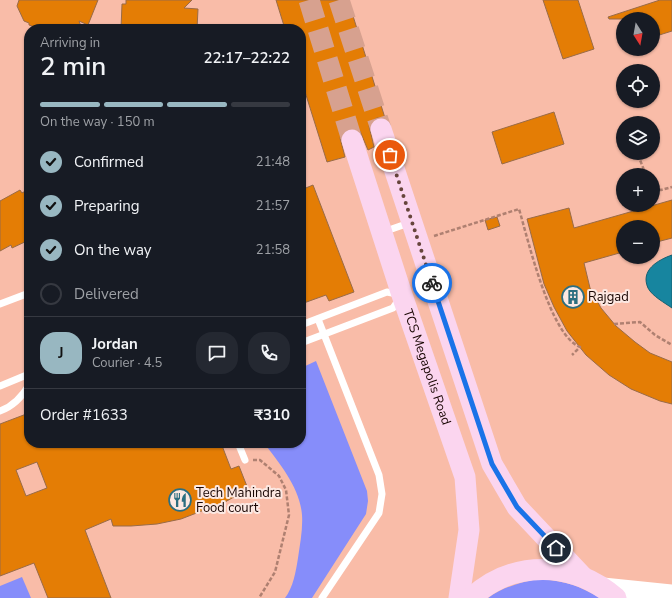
<!DOCTYPE html>
<meta charset="utf-8">
<style>
body{margin:0;font-family:"Nunito Sans",sans-serif;background:#242831;color:#f1f3f6;height:100vh;display:flex;flex-direction:column;font-size:15px;white-space:nowrap}
*{box-sizing:border-box;margin:0}
p{font-size:13px;color:#9ea1a6}
.icon{flex:none;width:22px;height:22px;fill:none;stroke:currentColor;stroke-width:2;stroke-linecap:round;stroke-linejoin:round}
.map{position:relative;flex:1;overflow:hidden}
.side{position:absolute;left:24px;top:24px;width:282px;height:424px;display:flex;flex-direction:column;background:#171b24;border-radius:16px;box-shadow:0 1px 3px #0004}
.side>*{flex:none}
.needle{width:26px;rotate:169deg}
.fabs{position:absolute;left:616px;top:12px;display:grid;gap:8px}
.fabs a{display:grid;place-items:center;width:44px;height:44px;border-radius:50%;background:#171b24;box-shadow:0 1px 3px #0004;font-size:20px}
.pin{position:absolute;display:grid;place-items:center;width:34px;height:34px;color:#fff;margin:-17px;border:2px solid #fff;border-radius:50%;box-shadow:0 1px 4px #0007}
.courier{position:absolute;display:grid;place-items:center;width:40px;height:40px;margin:-20px;border:3px solid #1a73e8;border-radius:50%;background:#fff;color:#222;box-shadow:0 1px 5px #0007}
.head em{font-style:normal;font-weight:600}
.head div{display:flex;flex-direction:column-reverse}
.head{display:flex;align-items:center;justify-content:space-between;height:68px;padding:0 16px}
h1{font-size:26px;font-weight:600;line-height:30px}
.bar{display:grid;grid-template-columns:repeat(4,1fr);gap:6px 4px;align-content:center;height:48px;padding:0 16px}
.bar i{height:5px;border-radius:3px;background:#363941}
.bar .active{background:#98b7c1}
.bar p{grid-column:span 4}
.line{display:flex;align-items:center;gap:10px;padding:0 16px;border-top:1px solid #363941}
.line div{flex:1}
.round{display:grid;place-items:center;flex:none;width:42px;height:42px;border-radius:16px;background:#242831}
ol{padding:0 16px;list-style:none}
li{display:flex;align-items:center;gap:12px;height:44px}
li p{margin-inline-start:auto}
li .icon{padding:4px;border-radius:50%;background:#98b7c1;color:#111;stroke-width:4}
li:last-child{color:#9ea1a6}
li i{width:22px;height:22px;border:2px solid #363941;border-radius:50%}
.map>svg:first-child{display:block}
.green{fill:#868dfa}
.water{fill:#17859f;stroke:#175f70}
.building{fill:#e47d05;stroke:#996b48;fill-rule:evenodd}
.lines{fill:none;stroke-linecap:round;stroke-linejoin:round}
.primary-tunnel{stroke:#d7a18f;stroke-width:21;stroke-dasharray:21 10;stroke-linecap:butt}
.path{stroke:#af8071;stroke-width:2.5;stroke-dasharray:4 2;stroke-linecap:butt}
.lane{stroke:#fff;stroke-width:7}
.secondary{stroke:#fff;stroke-width:19}
.primary{stroke:#fbd5ef;stroke-width:21}
.done{stroke:#67453c;stroke-width:4;stroke-dasharray:0 7.2}
.route{stroke:#1a73e8;stroke-width:5}
.labels{text-anchor:middle;dominant-baseline:central;stroke-width:4;stroke-linejoin:round;paint-order:stroke}
.poi-label{font-size:13px;fill:#180502;stroke:#fce8e2;text-anchor:start}
.street-label{font-size:13px;fill:#180502;stroke:#fce8e2}
</style>
<div class="map">
<svg width="672" height="598" viewBox="0 0 672 598">
<rect width="100%" height="100%" fill="#f9bca8"/>
<!-- green -->
<g class="green">
<path d="M316,361L367,491L368,501L366,514L312,598H285C293,588 296,571 298,558C300,544 303,529 302,515C300,488 280,464 264,443H301V368Z"/>
<polygon points="22,577 31,598 0,598 0,586"/>
<path d="M537,579C564,581 576,584 600,598H488C503,587 519,583 537,579Z"/>
</g>
<!-- water -->
<path class="water" d="M672,255V308C665,303 652,296 648,288C640,270 658,260 672,255Z"/>
<!-- building -->
<g class="building">
<polygon points="19,0 98,0 88,25 79,21 82,29 40,29 29,25 29,23 24,21 17,6"/>
<polygon points="126,0 192,0 184,8 198,9 197,29 121,29 122,4 126,4"/>
<polygon points="276,0 348,0 385,118 377,118 372,121 369,126 374,147 368,150 360,131 355,128 349,129 343,132 340,138 345,157 327,162 301,79 301,29 285,29"/>
<polygon points="543,0 578,0 594,49 563,59"/>
<polygon points="660,0 672,0 672,31 653,37 653,19 609,19 608,17"/>
<polygon points="554,112 564,144 502,164 492,132"/>
<polygon points="313,185 354,292 329,301 326,295 301,304 301,190"/>
<polygon points="29,189 29,240 12,248 11,245 0,251 0,201 20,190 22,193"/>
<polygon points="672,200 672,238 653,243 653,227 623,227 623,252 584,263 590,288 601,308 616,326 635,342 650,353 672,362 672,404 660,401 631,389 609,375 586,355 567,331 554,307 544,284 527,219 569,208 574,228"/>
<polygon points="497,217 500,226 488,230 485,220"/>
<path d="M29,413V443H221L231,469L239,466L248,489L225,502L181,519L157,524L131,526H113L111,519L85,530L111,598H48L34,563L0,576V424ZM37,462L47,488L26,496L16,470Z"/>
</g>
<g class="lines">
<!-- primary-tunnel -->
<g class="primary-tunnel">
<polyline points="309,0 352,140"/>
<polyline points="339,0 381,129"/>
</g>
<!-- path -->
<g class="path">
<polyline points="638,155 646,175"/>
<polyline points="653,188 661,190 672,187"/>
<path d="M434,236L519,209C528,239 550,336 580,347L572,355"/>
<polyline points="614,324 640,322 655,335 672,345"/>
<polyline points="253,460 260,460 279,476 286,490 289,515 275,572 259,598"/>
</g>
<!-- lane -->
<g class="lane">
<polyline points="383,232 409,223"/>
<polyline points="0,304 29,293"/>
<polyline points="318,319 379,475 382,494 379,513 322,598"/>
<polyline points="301,325 387,292 402,295 393,308 301,343"/>
<polyline points="0,386 29,374"/>
<path d="M0,411C14,406 22,397 29,385"/>
<polyline points="238,443 245,460"/>
</g>
<!-- secondary -->
<polyline class="secondary" points="603,587 672,594"/>
<!-- primary -->
<g class="primary">
<polyline points="381,129 492,464 517,507 582,576"/>
<path id="s1" d="M352,140L402,295L465,477L469,530L459,598"/>
<path d="M471,598C514,559 573,561 616,598"/>
</g>
</g>
<g class="lines">
<!-- done -->
<polyline class="done" points="390,155 432,283"/>
<!-- route -->
<polyline class="route" points="432,283 492,464 517,507 556,548"/>
</g>
<!-- icons -->
<defs>
<g id="building-ring" transform="scale(1.15)"><circle r="9.5" fill="#fce8e2" stroke="#2c6e80" stroke-width="1.5"/><path d="M-4-6H4V6H1V3H-1V6H-4ZM-2.5-4.3h1.7v1.8h-1.7ZM.8-4.3h1.7v1.8H.8ZM-2.5-1h1.7V.8h-1.7ZM.8-1h1.7V.8H.8Z" fill="#2c6e80"/></g>
<g id="restaurant-ring" transform="scale(1.15)"><circle r="9.5" fill="#fce8e2" stroke="#2c6e80" stroke-width="1.5"/><path d="M-5-6h1v4h1v-4h1v4h1v-4h1v5L-1.5 .5V6h-2V.5L-5-1ZM5-6V6H3V1.5H1.5Q1.5-4 5-6Z" fill="#2c6e80"/></g>
</defs>
<g fill-rule="evenodd">
<use href="#building-ring" x="573" y="297"/>
<use href="#restaurant-ring" x="180" y="500"/>
</g>
<g class="labels">
<!-- poi labels -->
<g class="poi-label">
<text x="588" y="297">Rajgad</text>
<text x="196" y="493">Tech Mahindra<tspan x="196" dy="15">Food court</tspan></text>
</g>
<!-- street labels -->
<g class="street-label">
<text stroke="none"><textPath href="#s1" startOffset="239">TCS Megapolis Road</textPath></text>
</g>
</g>
</svg>
<div class="fabs">
<a><svg class="needle" viewBox="-14 -14 28 28"><path d="M0-13l5 13h-10z" fill="#e53935"/><path d="M0 13l5-13h-10z" fill="#9ea1a6"/></svg></a>
<a><svg class="icon" aria-label="locate" viewBox="0 0 24 24"><circle cx="12" cy="12" r="6"/><path d="M12 2v4M12 18v4M2 12h4M18 12h4"/></svg></a>
<a><svg class="icon" aria-label="layers" viewBox="0 0 24 24"><path d="M12 4l9 5-9 5-9-5zM3 14l9 5 9-5"/></svg></a>
<a>+</a>
<a>−</a>
</div>
<div class="pin" style="left:390px;top:155px;background:#ea580c"><svg class="icon" aria-label="bag" viewBox="0 0 24 24"><path d="M5 8h14l-1 12H6zM9 8a3 3 0 0 1 6 0"/></svg></div>
<div class="pin" style="left:556px;top:548px;background:#1f2937"><svg class="icon" aria-label="home" viewBox="0 0 24 24"><path d="M3 11l9-7 9 7M6 9v11h12V9"/></svg></div>
<div class="courier" style="left:432px;top:283px"><svg class="icon" aria-label="bike" viewBox="0 0 24 24"><circle cx="6" cy="16" r="4"/><circle cx="18" cy="16" r="4"/><path d="M6 16l4-8h5l3 8M10 8l3 8H6M13 5h3"/></svg></div>
<section class="side">
<div class="head"><div><h1>2 min</h1><p>Arriving in</p></div><em>22:17–22:22</em></div>
<div class="bar"><i class="active"></i><i class="active"></i><i class="active"></i><i></i><p>On the way · 150 m</p></div>
<ol>
<li><svg class="icon" aria-label="check" viewBox="0 0 24 24"><path d="M5 12l5 5 9-10"/></svg>Confirmed<p>21:48</p></li>
<li><svg class="icon" aria-label="check" viewBox="0 0 24 24"><path d="M5 12l5 5 9-10"/></svg>Preparing<p>21:57</p></li>
<li><svg class="icon" aria-label="check" viewBox="0 0 24 24"><path d="M5 12l5 5 9-10"/></svg>On the way<p>21:58</p></li>
<li><i></i>Delivered</li>
</ol>
<div class="line" style="height:72px"><b class="round" style="background:#98b7c1;color:#111">J</b><div><b>Jordan</b><p>Courier · 4.5</p></div><a class="round"><svg class="icon" aria-label="chat" viewBox="0 0 24 24"><path d="M4 5h16v11H9l-5 4z"/></svg></a><a class="round"><svg class="icon" aria-label="phone" viewBox="0 0 24 24"><path d="M5 4h4l2 5-3 2q2 4 5 5l2-3 5 2v4C11 20 4 13 5 4z"/></svg></a></div>
<div class="line" style="height:52px"><div>Order #1633</div><b>₹310</b></div>
</section>
</div>
